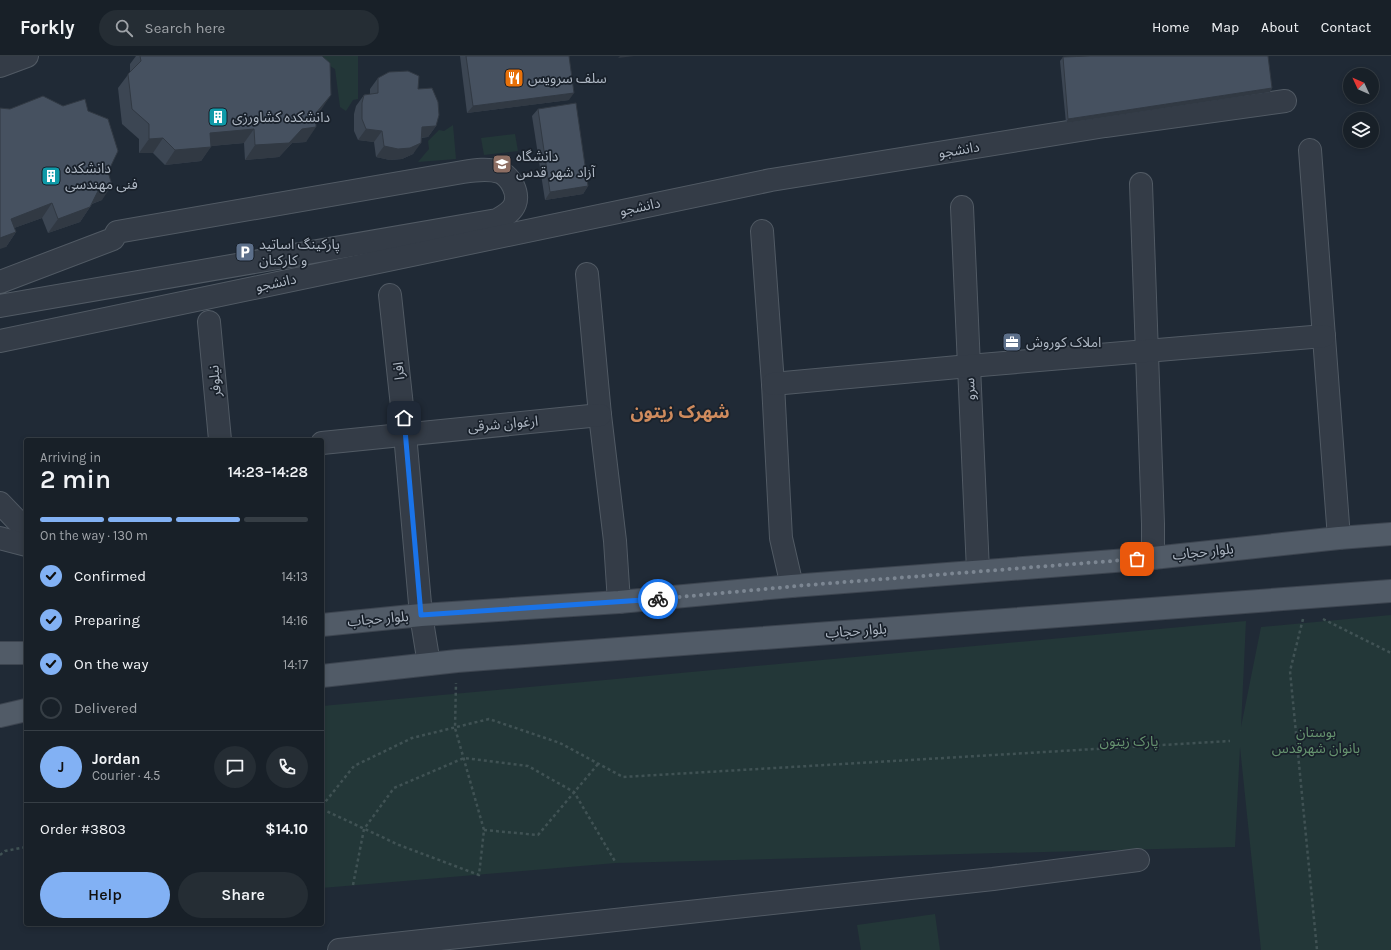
<!DOCTYPE html>
<meta charset="utf-8">
<style>
body{margin:0;font-family:Karla,"Noto Sans Arabic",sans-serif;background:#252d34;color:#f1f3f6;height:100vh;display:flex;flex-direction:column;font-size:15px;white-space:nowrap}
*{box-sizing:border-box;margin:0}
p{font-size:13px;color:#9fa3a8}
.icon{flex:none;width:22px;height:22px;fill:none;stroke:currentColor;stroke-width:2;stroke-linecap:round;stroke-linejoin:round}
.map{position:relative;flex:1;overflow:hidden}
.panel{position:absolute;left:24px;top:382px;width:300px;height:488px;display:flex;flex-direction:column;background:#182028;border-radius:4px;box-shadow:0 2px 6px #0003,0 0 0 1px #363e45}
.panel>*{flex:none}
.needle{width:26px;rotate:314deg}
.controls{position:absolute;left:1343px;top:12px;display:grid;gap:8px}
.controls a{display:grid;place-items:center;width:36px;height:36px;border-radius:50%;background:#182028;box-shadow:0 2px 6px #0003,0 0 0 1px #363e45;font-size:20px}
.pin{position:absolute;display:grid;place-items:center;width:34px;height:34px;color:#fff;margin:-17px;border-radius:8px;box-shadow:0 2px 6px #0006}
.courier{position:absolute;display:grid;place-items:center;width:40px;height:40px;margin:-20px;border:3px solid #1a73e8;border-radius:50%;background:#fff;color:#222;box-shadow:0 1px 5px #0007}
.summary em{font-style:normal;font-weight:600}
.summary div{display:flex;flex-direction:column-reverse}
.summary{display:flex;align-items:center;justify-content:space-between;height:68px;padding:0 16px}
h1{font-size:26px;font-weight:600;line-height:30px}
.bar{display:grid;grid-template-columns:repeat(4,1fr);gap:6px 4px;align-content:center;height:48px;padding:0 16px}
.bar i{height:5px;border-radius:3px;background:#363e45}
.bar .active{background:#82b1f4}
.bar p{grid-column:span 4}
.line{display:flex;align-items:center;gap:10px;padding:0 16px;border-top:1px solid #363e45}
.line div{flex:1}
.round{display:grid;place-items:center;flex:none;width:42px;height:42px;border-radius:21px;background:#252d34}
ol{padding:0 16px;list-style:none}
li{display:flex;align-items:center;gap:12px;height:44px}
li p{margin-inline-start:auto}
li .icon{padding:4px;border-radius:50%;background:#82b1f4;color:#111;stroke-width:4}
li:last-child{color:#9fa3a8}
li i{width:22px;height:22px;border:2px solid #363e45;border-radius:50%}
.cta{display:flex;gap:8px;margin-top:auto;padding:8px 16px}
.cta a{flex:1;height:46px;border-radius:24px;background:#82b1f4;color:#111;font-size:16px;font-weight:600;line-height:46px;text-align:center}
.cta a+a{background:#252d34;color:#f1f3f6}
header{display:flex;align-items:center;gap:24px;box-sizing:border-box;height:56px;padding:0 20px;background:#182028;border-bottom:1px solid #363e45}
header strong{font-size:19px}
nav{display:flex;gap:22px;margin-inline-start:auto;font-size:14px}
.search{width:280px;height:36px;background:#252d34;display:flex;align-items:center;gap:10px;box-sizing:border-box;padding:0 14px;border-radius:22px;color:#9fa3a8;font-size:15px}
.map>svg:first-child{display:block}
.green{fill:#233738}
.lines{fill:none;stroke-linecap:round;stroke-linejoin:round}
.minor-casing{stroke:#515a64;stroke-width:24}
.major-casing{stroke:#3d4550;stroke-width:24}
.path{stroke:#405254;stroke-width:2.5;stroke-dasharray:3 3;stroke-linecap:butt}
.minor{stroke:#343c47;stroke-width:22}
.major{stroke:#515b67;stroke-width:22}
.wall{fill:#3c4653}
.shaded-wall{fill:#313943}
.building{fill:#465160;stroke:#313943}
.done{stroke:#7c8692;stroke-width:4;stroke-dasharray:0 7.2}
.route{stroke:#1a73e8;stroke-width:5}
.labels{text-anchor:middle;dominant-baseline:central;stroke-width:3.5;stroke-linejoin:round;paint-order:stroke}
.poi-label{font-size:14px;fill:#aeb7c3;stroke:#19212b;text-anchor:start}
.street-label{font-size:14px;fill:#aeb7c3;stroke:#19212b}
.park-label{font-size:14px;fill:#66936f;stroke:#19212b}
.district-label{font-size:18px;font-weight:bold;fill:#cf8b5d;stroke:#19212b}
</style>
<header>
<strong>Forkly</strong>
<div class="search"><svg class="icon" aria-label="search" viewBox="0 0 24 24"><circle cx="10" cy="10" r="6"/><path d="M15 15l6 6"/></svg>Search here</div>
<nav><a>Home</a><a>Map</a><a>About</a><a>Contact</a></nav>
</header>
<div class="map">
<svg width="1391" height="894" viewBox="0 0 1391 894">
<rect width="100%" height="100%" fill="#202a36"/>
<!-- green -->
<g class="green">
<polygon points="313,0 358,0 358,43 353,44 346,55 340,51 335,13"/>
<polygon points="453,69 456,103 418,106 429,93 428,85 439,74 444,75"/>
<polygon points="515,78 518,95 484,99 481,82"/>
<polygon points="1391,559 1391,894 1261,894 1240,691 1235,791 616,807 322,832 322,650 1246,565 1241,671 1261,571"/>
<polygon points="935,858 940,894 861,894 857,869"/>
</g>
<g class="lines">
<!-- minor casing -->
<g class="minor-casing">
<g id="minor">
<polyline points="0,10 27,0"/>
<polyline points="1310,94 1339,482"/>
<polyline points="1141,128 1153,468 1153,502"/>
<polyline points="962,151 978,515"/>
<polyline points="762,175 773,328 781,482 792,530"/>
<polyline points="587,218 600,359 615,485 619,546"/>
<path d="M0,226L113,183L117,176L463,116C475,114 488,112 500,116C511,121 519,137 515,148C512,156 504,160 497,164L0,250"/>
<polyline points="390,239 405,378 421,559 429,608"/>
<polyline points="209,266 220,384"/>
<polyline points="0,285 771,124 1105,70 1285,45"/>
<polyline points="773,328 969,310 1324,280"/>
<polyline points="322,387 600,359"/>
<polyline points="0,447 26,474"/>
<polyline points="0,482 26,489"/>
<polyline points="339,894 993,823 1138,804"/>
</g>
</g>
<!-- major casing -->
<g class="major-casing">
<g id="major">
<polyline points="322,569 421,559 619,546 792,530 1153,502 1339,482 1391,478"/>
<polyline points="0,597 26,597"/>
<polyline points="322,620 457,605 1391,535"/>
<polyline points="0,660 26,654"/>
</g>
</g>
<!-- path -->
<g class="path">
<polyline points="1303,563 1290,615 1317,894"/>
<polyline points="1323,563 1391,597"/>
<polyline points="322,750 354,710 412,682 489,663 560,687 623,721 1230,685"/>
<polyline points="322,753 399,789 479,819 484,774 455,672 456,627"/>
<polyline points="484,774 538,779 598,708"/>
<polyline points="0,799 5,795 26,791"/>
<polyline points="353,829 364,773 394,732 464,702 528,710 574,736 616,807"/>
</g>
<!-- minor -->
<use href="#minor" class="minor"/>
<!-- major -->
<use href="#major" class="major"/>
</g>
<!-- wall -->
<g class="wall">
<polygon points="136,0 322,0 331,39 316,59 306,86 292,87 279,101 245,104 244,87 211,90 201,105 165,109 153,97 139,97 139,83 122,68 118,32 130,16 130,8"/>
<polygon points="460,0 569,0 569,44 467,57"/>
<polygon points="1063,1 1272,32 1270,36 1066,67 1060,5"/>
<polygon points="378,22 418,33 436,70 428,81 421,82 413,98 402,103 390,104 376,101 374,86 358,84 354,75 354,58 356,50 364,39 370,38 370,33"/>
<polygon points="0,52 108,116 102,144 92,148 80,166 48,177 42,162 14,172 16,176 6,191"/>
<polygon points="538,53 588,130 583,138 545,144 532,60"/>
</g>
<!-- shaded-wall -->
<g class="shaded-wall">
<polygon points="620,0 634,0 618,2"/>
<polygon points="1272,32 1270,36 1066,67 1068,63"/>
<polygon points="574,37 569,44 467,57 473,50"/>
<polygon points="331,39 321,54 306,71 316,57"/>
<polygon points="436,70 428,81 414,82 422,71"/>
<polygon points="316,71 306,86 292,87 279,101 245,104 255,89 302,73"/>
<polygon points="254,73 244,87 200,91 210,77"/>
<polygon points="366,73 382,75 374,86 358,84"/>
<polygon points="163,82 153,97 139,97 149,83"/>
<polygon points="421,87 413,98 402,103 390,104 376,101 384,90"/>
<polygon points="211,91 201,105 165,109 175,94"/>
<polygon points="112,129 102,144 88,149 98,135"/>
<polygon points="588,130 583,138 545,144 550,136"/>
<polygon points="52,147 42,162 0,177 11,163"/>
<polygon points="90,151 80,166 48,177 58,163"/>
<polygon points="16,176 6,191 0,193 0,182"/>
</g>
<!-- building -->
<g class="building">
<polygon points="140,0 322,0 330,7 331,39 316,57 316,71 302,73 289,87 255,89 254,73 210,77 211,91 175,94 163,82 149,83 149,68 132,53 128,18 141,5"/>
<polygon points="466,0 569,0 574,37 473,50"/>
<polygon points="1090,0 1268,0 1272,32 1068,63 1063,1"/>
<polygon points="408,15 419,20 418,33 432,32 438,46 439,59 436,70 422,71 421,87 410,92 398,93 384,90 382,75 366,73 362,63 362,47 364,39 378,37 378,22 389,16"/>
<polygon points="43,40 63,50 85,43 88,55 108,63 118,95 108,116 112,129 98,135 90,151 58,163 52,147 11,163 16,176 0,182 0,52 10,53"/>
<polygon points="576,47 588,130 550,136 538,53"/>
</g>
<g class="lines">
<!-- done -->
<polyline class="done" points="658,543 808,529 1137,503"/>
<!-- route -->
<polyline class="route" points="404,362 421,559 658,543"/>
</g>
<!-- icons -->
<defs>
<g id="restaurant-square" transform="scale(1)"><rect x="-9" y="-9" width="18" height="18" rx="4" fill="#e8710a" stroke="#19212b"/><path d="M-5-6h1v4h1v-4h1v4h1v-4h1v5L-1.5 .5V6h-2V.5L-5-1ZM5-6V6H3V1.5H1.5Q1.5-4 5-6Z" fill="#fff"/></g>
<g id="building-square" transform="scale(1)"><rect x="-9" y="-9" width="18" height="18" rx="4" fill="#0f9aa8" stroke="#19212b"/><path d="M-4-6H4V6H1V3H-1V6H-4ZM-2.5-4.3h1.7v1.8h-1.7ZM.8-4.3h1.7v1.8H.8ZM-2.5-1h1.7V.8h-1.7ZM.8-1h1.7V.8H.8Z" fill="#fff"/></g>
<g id="university-square" transform="scale(1)"><rect x="-9" y="-9" width="18" height="18" rx="4" fill="#8d6e63" stroke="#19212b"/><path d="M0-5L7-2L0 1L-7-2ZM-4 1L0 2.5L4 1V4Q0 6-4 4Z" fill="#fff"/></g>
<g id="parking-square" transform="scale(1)"><rect x="-9" y="-9" width="18" height="18" rx="4" fill="#5c6f8a" stroke="#19212b"/><path d="M-3.5-5.5H1a3.5 3.5 0 0 1 0 7H-1V5.5H-3.5ZM-1-3.4V-.6H.8a1.4 1.4 0 0 0 0-2.8Z" fill="#fff"/></g>
<g id="office-square" transform="scale(1)"><rect x="-9" y="-9" width="18" height="18" rx="4" fill="#5c6f8a" stroke="#19212b"/><path d="M-6-3h4V-5.5h4V-3h4V5H-6ZM-1-4.5V-3h2v-1.5ZM-6 0V1H6V0Z" fill="#fff"/></g>
</defs>
<g fill-rule="evenodd">
<use href="#restaurant-square" x="514" y="22"/>
<use href="#building-square" x="218" y="61"/>
<use href="#university-square" x="502" y="108"/>
<use href="#building-square" x="51" y="120"/>
<use href="#parking-square" x="245" y="196"/>
<use href="#office-square" x="1012" y="286"/>
</g>
<g class="labels">
<!-- poi labels -->
<g class="poi-label">
<text x="528" y="22">سلف سرویس</text>
<text x="232" y="61">دانشکده کشاورزی</text>
<text x="516" y="100">دانشگاه<tspan x="516" dy="16">آزاد شهر قدس</tspan></text>
<text x="65" y="112">دانشکده<tspan x="65" dy="16">فنی مهندسی</tspan></text>
<text x="259" y="188">پارکینگ اساتید<tspan x="259" dy="16">و کارکنان</tspan></text>
<text x="1026" y="286">املاک کوروش</text>
</g>
<!-- street labels -->
<g class="street-label">
<text transform="translate(959 94) rotate(-9)">دانشجو</text>
<text transform="translate(640 151) rotate(-12)">دانشجو</text>
<text transform="translate(276 227) rotate(-12)">دانشجو</text>
<text transform="translate(399 315) rotate(-96)">افرا</text>
<text transform="translate(215 325) rotate(-95)">نیلوفر</text>
<text transform="translate(970 333) rotate(-92)">سرو</text>
<text transform="translate(503 368) rotate(-5)">ارغوان شرقی</text>
<text transform="translate(1203 496) rotate(-6)">بلوار حجاب</text>
<text transform="translate(378 563) rotate(-5)">بلوار حجاب</text>
<text transform="translate(856 575) rotate(-4)">بلوار حجاب</text>
</g>
<!-- park labels -->
<g class="park-label">
<text x="1316" y="676">بوستان<tspan x="1316" dy="16">بانوان شهرقدس</tspan></text>
<text x="1129" y="685">پارک زیتون</text>
</g>
<!-- district labels -->
<g class="district-label">
<text x="680" y="356">شهرک زیتون</text>
</g>
</g>
</svg>
<div class="controls">
<a><svg class="needle" viewBox="-14 -14 28 28"><path d="M0-13l5 13h-10z" fill="#e53935"/><path d="M0 13l5-13h-10z" fill="#9fa3a8"/></svg></a>
<a><svg class="icon" aria-label="layers" viewBox="0 0 24 24"><path d="M12 4l9 5-9 5-9-5zM3 14l9 5 9-5"/></svg></a>
</div>
<div class="pin" style="left:1137px;top:503px;background:#ea580c"><svg class="icon" aria-label="bag" viewBox="0 0 24 24"><path d="M5 8h14l-1 12H6zM9 8a3 3 0 0 1 6 0"/></svg></div>
<div class="pin" style="left:404px;top:362px;background:#1f2937"><svg class="icon" aria-label="home" viewBox="0 0 24 24"><path d="M3 11l9-7 9 7M6 9v11h12V9"/></svg></div>
<div class="courier" style="left:658px;top:543px"><svg class="icon" aria-label="bike" viewBox="0 0 24 24"><circle cx="6" cy="16" r="4"/><circle cx="18" cy="16" r="4"/><path d="M6 16l4-8h5l3 8M10 8l3 8H6M13 5h3"/></svg></div>
<section class="panel">
<div class="summary"><div><h1>2 min</h1><p>Arriving in</p></div><em>14:23–14:28</em></div>
<div class="bar"><i class="active"></i><i class="active"></i><i class="active"></i><i></i><p>On the way · 130 m</p></div>
<ol>
<li><svg class="icon" aria-label="check" viewBox="0 0 24 24"><path d="M5 12l5 5 9-10"/></svg>Confirmed<p>14:13</p></li>
<li><svg class="icon" aria-label="check" viewBox="0 0 24 24"><path d="M5 12l5 5 9-10"/></svg>Preparing<p>14:16</p></li>
<li><svg class="icon" aria-label="check" viewBox="0 0 24 24"><path d="M5 12l5 5 9-10"/></svg>On the way<p>14:17</p></li>
<li><i></i>Delivered</li>
</ol>
<div class="line" style="height:72px"><b class="round" style="background:#82b1f4;color:#111">J</b><div><b>Jordan</b><p>Courier · 4.5</p></div><a class="round"><svg class="icon" aria-label="chat" viewBox="0 0 24 24"><path d="M4 5h16v11H9l-5 4z"/></svg></a><a class="round"><svg class="icon" aria-label="phone" viewBox="0 0 24 24"><path d="M5 4h4l2 5-3 2q2 4 5 5l2-3 5 2v4C11 20 4 13 5 4z"/></svg></a></div>
<div class="line" style="height:52px"><div>Order #3803</div><b>$14.10</b></div>
<div class="cta"><a>Help</a><a>Share</a></div>
</section>
</div>
